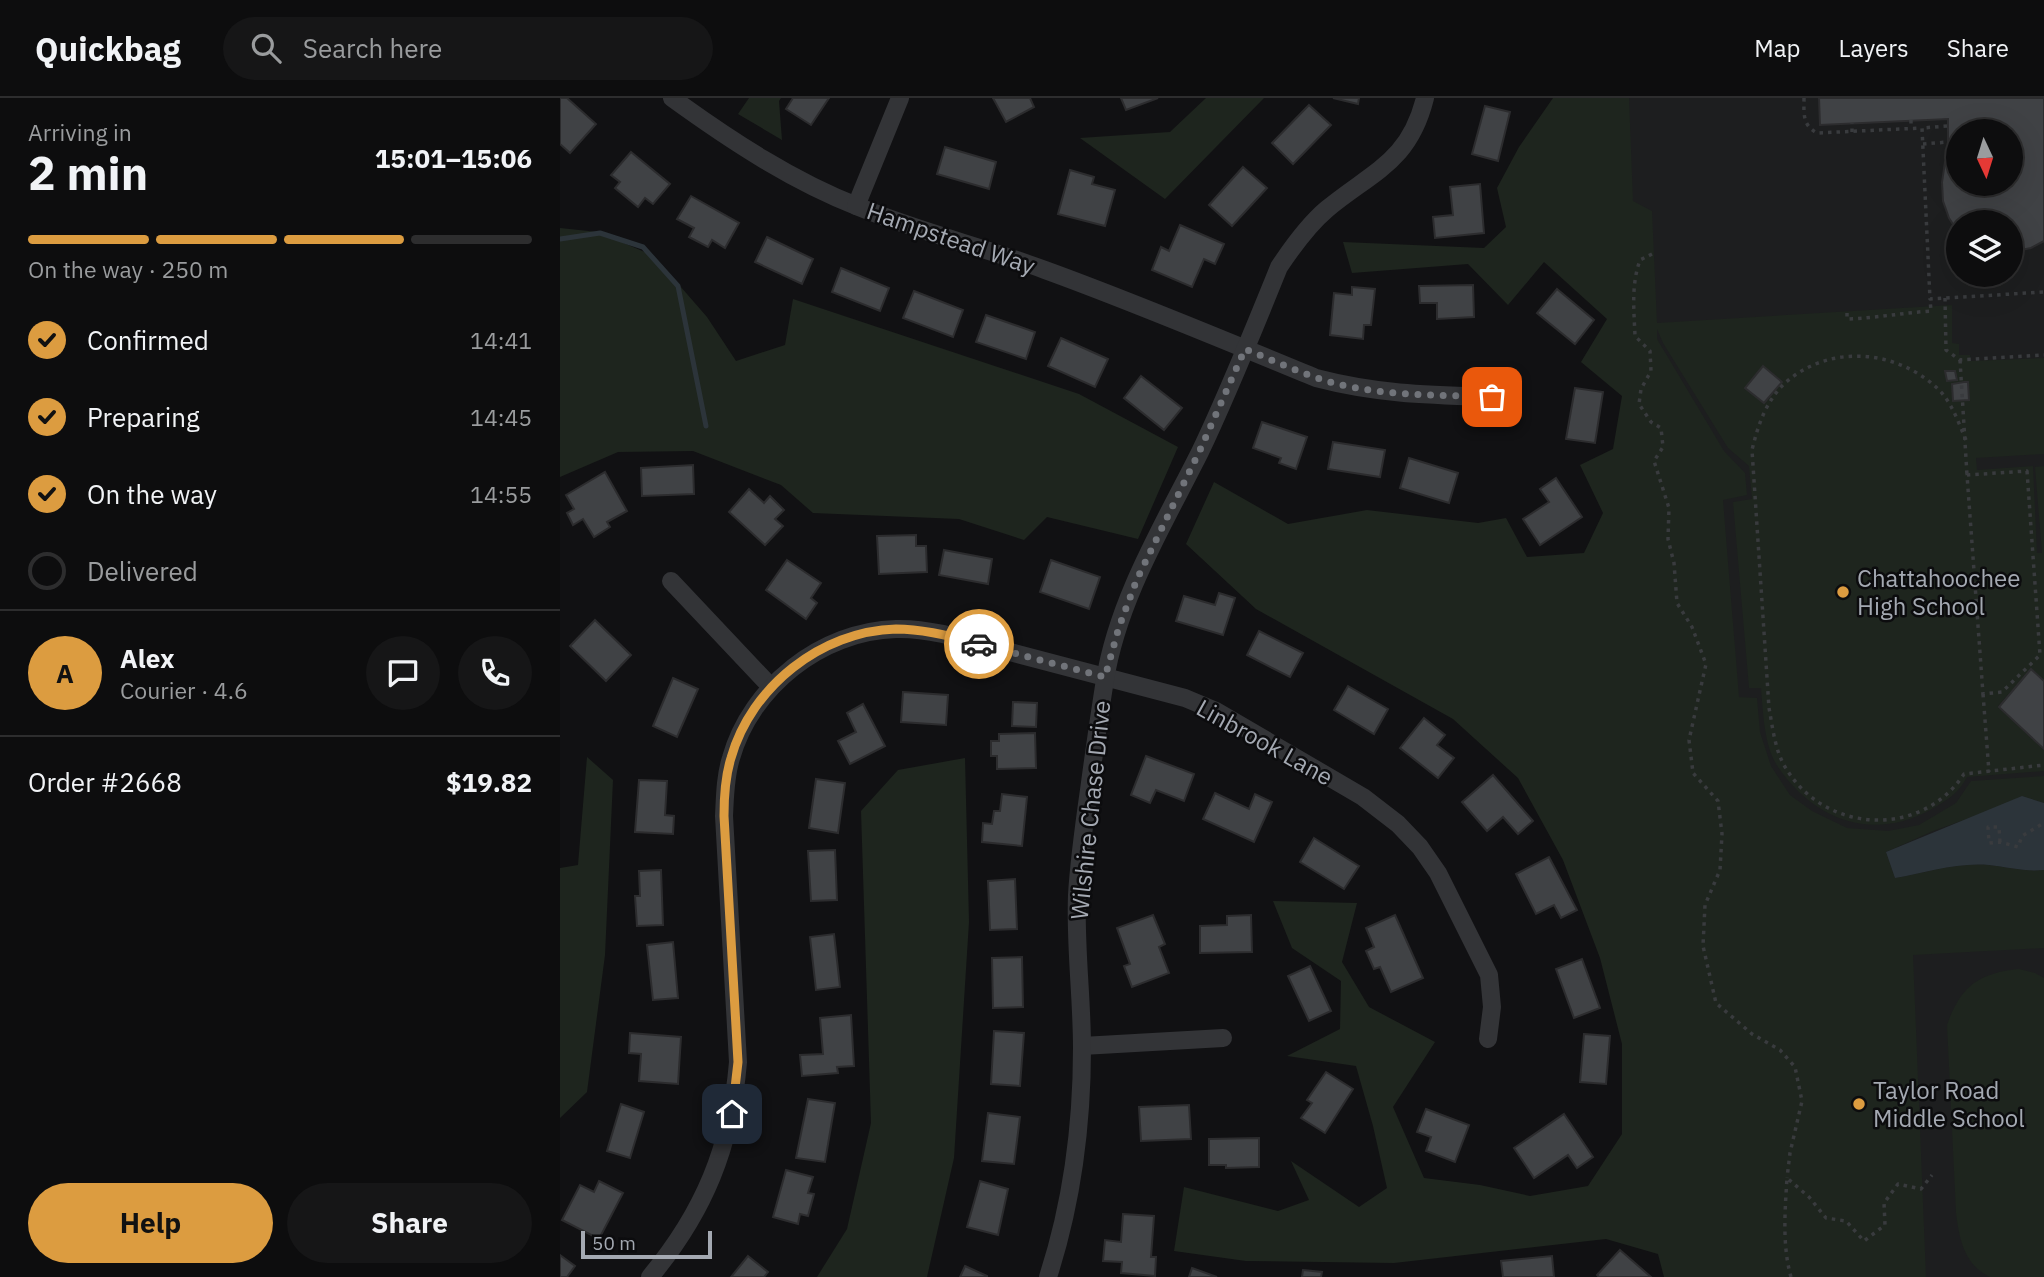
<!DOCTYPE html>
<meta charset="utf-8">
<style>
body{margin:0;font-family:"IBM Plex Sans",sans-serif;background:#161617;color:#f1f3f6;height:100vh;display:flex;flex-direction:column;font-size:26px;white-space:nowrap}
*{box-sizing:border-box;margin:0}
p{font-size:23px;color:#9a9c9e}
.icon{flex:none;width:38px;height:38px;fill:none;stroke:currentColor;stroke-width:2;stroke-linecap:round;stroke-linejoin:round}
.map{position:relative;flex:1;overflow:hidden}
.drawer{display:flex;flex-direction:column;background:#0d0d0e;width:560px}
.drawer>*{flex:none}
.needle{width:46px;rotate:176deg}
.fabs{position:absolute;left:1386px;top:21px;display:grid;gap:14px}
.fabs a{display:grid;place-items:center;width:77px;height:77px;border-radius:50%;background:#0d0d0e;box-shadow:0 7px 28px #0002,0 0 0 2px #2d2d2e;font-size:35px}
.scale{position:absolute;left:21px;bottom:18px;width:131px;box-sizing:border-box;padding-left:7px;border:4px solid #a4a9b2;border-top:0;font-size:19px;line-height:24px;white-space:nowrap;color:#a4a9b2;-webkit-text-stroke:5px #0c0c0e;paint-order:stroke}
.pin{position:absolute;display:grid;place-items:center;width:60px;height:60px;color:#fff;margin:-30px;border-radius:14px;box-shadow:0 4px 10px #0006}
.courier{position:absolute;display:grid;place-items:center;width:70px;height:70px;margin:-35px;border:5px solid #dc9c40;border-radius:50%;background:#fff;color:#222;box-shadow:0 2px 9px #0007}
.headline em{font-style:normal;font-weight:700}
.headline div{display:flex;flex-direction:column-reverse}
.headline{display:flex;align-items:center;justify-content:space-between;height:119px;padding:0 28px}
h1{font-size:46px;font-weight:700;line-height:52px}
.bar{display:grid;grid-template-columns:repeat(4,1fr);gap:10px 7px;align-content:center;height:84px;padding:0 28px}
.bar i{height:9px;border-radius:5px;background:#2d2d2e}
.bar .active{background:#dc9c40}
.bar p{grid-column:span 4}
.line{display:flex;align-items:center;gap:18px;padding:0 28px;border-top:2px solid #2d2d2e}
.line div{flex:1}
.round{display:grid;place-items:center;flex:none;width:74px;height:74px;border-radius:37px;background:#161617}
ol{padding:0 28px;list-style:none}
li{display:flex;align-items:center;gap:21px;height:77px}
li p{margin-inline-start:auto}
li .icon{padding:7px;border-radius:50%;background:#dc9c40;color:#111;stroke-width:4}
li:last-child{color:#9a9c9e}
li i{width:38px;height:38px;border:4px solid #2d2d2e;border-radius:50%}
.primary-button{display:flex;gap:14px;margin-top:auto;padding:14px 28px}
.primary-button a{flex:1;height:80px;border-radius:42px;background:#dc9c40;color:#111;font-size:28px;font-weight:700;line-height:80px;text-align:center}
.primary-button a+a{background:#161617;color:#f1f3f6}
header{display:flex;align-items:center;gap:42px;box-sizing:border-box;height:98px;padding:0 35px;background:#0d0d0e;border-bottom:2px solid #2d2d2e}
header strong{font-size:33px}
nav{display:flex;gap:38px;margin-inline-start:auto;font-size:24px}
.search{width:490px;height:63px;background:#161617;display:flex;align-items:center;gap:18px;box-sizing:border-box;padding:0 24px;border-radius:38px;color:#9a9c9e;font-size:26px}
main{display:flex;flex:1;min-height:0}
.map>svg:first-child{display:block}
.built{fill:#1d1e1f;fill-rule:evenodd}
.green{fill:#1e251e}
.water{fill:#2c343a}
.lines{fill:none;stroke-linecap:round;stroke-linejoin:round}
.stream{stroke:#2c343a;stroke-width:5}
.building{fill:#404245;stroke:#2c2c2e;stroke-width:2;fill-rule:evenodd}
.path{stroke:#393b3e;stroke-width:3.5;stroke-dasharray:3.5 5;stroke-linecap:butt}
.street{stroke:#333437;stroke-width:18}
.done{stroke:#71747a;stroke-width:7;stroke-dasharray:0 12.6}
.route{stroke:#dc9c40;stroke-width:9}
.poi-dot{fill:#dc9c40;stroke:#0c0c0e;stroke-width:2.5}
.labels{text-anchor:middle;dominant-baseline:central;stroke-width:5;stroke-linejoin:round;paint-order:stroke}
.street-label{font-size:24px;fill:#a4a9b2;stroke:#0c0c0e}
.poi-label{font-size:24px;fill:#a4a9b2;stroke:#0c0c0e;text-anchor:start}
</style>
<header>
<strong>Quickbag</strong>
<div class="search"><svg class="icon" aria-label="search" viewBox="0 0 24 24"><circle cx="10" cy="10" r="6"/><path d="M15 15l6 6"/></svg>Search here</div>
<nav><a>Map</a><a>Layers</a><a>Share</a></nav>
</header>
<main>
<section class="drawer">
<div class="headline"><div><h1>2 min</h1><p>Arriving in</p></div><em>15:01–15:06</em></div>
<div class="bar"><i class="active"></i><i class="active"></i><i class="active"></i><i></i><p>On the way · 250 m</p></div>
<ol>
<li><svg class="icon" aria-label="check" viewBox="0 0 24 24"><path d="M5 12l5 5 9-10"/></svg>Confirmed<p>14:41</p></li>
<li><svg class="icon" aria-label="check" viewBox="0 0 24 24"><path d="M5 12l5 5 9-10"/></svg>Preparing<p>14:45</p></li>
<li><svg class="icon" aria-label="check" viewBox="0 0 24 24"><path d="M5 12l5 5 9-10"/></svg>On the way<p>14:55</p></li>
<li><i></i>Delivered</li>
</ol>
<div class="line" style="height:126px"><b class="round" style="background:#dc9c40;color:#111">A</b><div><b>Alex</b><p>Courier · 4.6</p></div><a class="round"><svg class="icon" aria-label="chat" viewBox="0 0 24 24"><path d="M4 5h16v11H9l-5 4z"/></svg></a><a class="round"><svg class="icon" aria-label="phone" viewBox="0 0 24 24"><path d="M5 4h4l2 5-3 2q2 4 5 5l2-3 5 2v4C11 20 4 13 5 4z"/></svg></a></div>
<div class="line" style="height:91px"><div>Order #2668</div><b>$19.82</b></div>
<div class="primary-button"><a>Help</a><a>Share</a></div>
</section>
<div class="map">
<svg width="1484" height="1179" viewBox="0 0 1484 1179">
<rect width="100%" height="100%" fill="#111113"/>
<!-- built -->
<path class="built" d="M1054,0H1484V1179H1128ZM1398,33H1451V86H1398ZM1398,124H1451V177H1398Z"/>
<!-- green -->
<g class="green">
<polygon points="189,0 221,0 219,3 222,42 178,16"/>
<polygon points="646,0 704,0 605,101 520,40 610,34"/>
<path d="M993,0H1069L1073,103L1092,113L1097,225L1392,207V245L1399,246V257H1410L1411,263L1484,260V356L1416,360L1417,372L1473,368L1477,455H1482L1475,369L1484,368V583L1471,571L1438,608L1484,652V673L1407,679C1399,695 1387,702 1372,711C1313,744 1255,723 1218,669C1204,649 1203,614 1201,590H1189L1173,404L1192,401L1189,368L1168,350L1103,245L1097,231V241L1164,353L1185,375L1187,397L1163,402L1179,599L1197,600L1200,634L1211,668L1230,697L1252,713L1287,730L1328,733L1359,727L1396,705L1411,683L1484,678V705L1462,698L1443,708L1373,733L1326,754L1335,780C1365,775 1398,764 1429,767C1448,769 1465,774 1484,772V850L1353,857L1366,1179H1104L1098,1156L1046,1141L834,1165L686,1163L614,1153L624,1089L718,1113L749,1102L731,1063L799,1109L827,1090L813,1028L796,968L727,958L780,931L781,883L732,850L713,803L797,805L782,864L809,909L875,944L833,1009L864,1080L920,1087L970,1098L1028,1088L1062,1036V946L1040,860L1003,762L958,680L893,621L696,511L626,446L654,384L728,426L807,412L918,425L946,420L967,459L1024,455L1043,415L1020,367L1053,351L1062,298L1021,264L1047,221L984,164L948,207L908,166L792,175L783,144L924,150L946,129L937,90L959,49Z"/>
<polygon points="0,130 38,134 94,158 147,219 176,263 225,247 233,201 519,296 618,349 578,441 487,419 464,442 399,421 253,415 221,387 133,353 58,354 0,379"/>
<polygon points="27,659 53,682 45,857 27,994 0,1020 0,770 18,767"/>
<polygon points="405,660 409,824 394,1060 367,1179 257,1179 287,1131 311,1025 301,713 338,672"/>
<path d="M1459,871L1475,875L1484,880V1179H1430C1404,1167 1399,1140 1396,1115L1387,927C1400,889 1418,875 1459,871Z"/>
</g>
<!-- water -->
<path class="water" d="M1462,698L1484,705V772C1465,774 1448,769 1429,767C1398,764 1365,775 1335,780L1326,754Z"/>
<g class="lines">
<!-- stream -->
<polyline class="stream" points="0,141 40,135 83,149 118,188 146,328"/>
</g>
<!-- building -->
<g class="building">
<polygon points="0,0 7,0 36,26 10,55 0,46"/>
<polygon points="233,0 269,0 251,27 226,11"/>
<polygon points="433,0 470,0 474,9 446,24"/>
<polygon points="561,0 598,0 566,12"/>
<polygon points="773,0 799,0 798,6"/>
<path d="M1259,0H1484V143L1471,150L1451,154V124H1398V134L1389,120L1383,103L1382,84L1385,64L1391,54L1388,44V21L1260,27ZM1398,33H1451V86H1398Z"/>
<polygon points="749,7 771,27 733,66 712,45"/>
<polygon points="925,8 950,14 938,63 912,56"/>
<polygon points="385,49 436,64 429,91 377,76"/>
<polygon points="71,54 110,86 93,106 85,100 78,109 55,90 60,84 51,77"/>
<polygon points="683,69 707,90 672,128 649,107"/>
<polygon points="510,72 534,79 532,86 555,92 545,128 498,116"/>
<polygon points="920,86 924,135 875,140 873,119 893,117 890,89"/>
<polygon points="131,98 179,125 165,150 152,142 148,149 129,139 134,130 117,121"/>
<polygon points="620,127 664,146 655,166 644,161 632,189 592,172 601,149 609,153"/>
<polygon points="207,139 253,161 242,186 195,164"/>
<polygon points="281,170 329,190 320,213 272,194"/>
<polygon points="913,187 914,219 877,221 877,205 860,205 859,188"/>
<polygon points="792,189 815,191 811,227 804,227 803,241 770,237 774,195 792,197"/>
<polygon points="997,191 1034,222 1015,246 977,215"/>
<polygon points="354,193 403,212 393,239 343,220"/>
<polygon points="426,217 475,234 466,261 416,244"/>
<polygon points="501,240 548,261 535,289 488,268"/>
<polygon points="1203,268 1222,284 1204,305 1185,290"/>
<polygon points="1385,273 1395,273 1397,282 1387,283"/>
<polygon points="581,278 622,310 604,332 564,300"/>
<polygon points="1404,284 1408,284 1409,302 1393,303 1392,286"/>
<polygon points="1015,290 1043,294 1035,345 1006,341"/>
<polygon points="702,324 747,339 736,371 719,365 721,360 693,350"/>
<polygon points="773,344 825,352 820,379 768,371"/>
<polygon points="849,360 898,375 889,405 840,390"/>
<polygon points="133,367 134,396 82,398 81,370"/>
<polygon points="45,374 67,413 47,424 50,429 34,439 23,421 13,427 7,415 14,411 6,397"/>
<polygon points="996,380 1022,419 980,447 963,421 989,404 980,391"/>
<polygon points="189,391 204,405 210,398 224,412 215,421 223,428 205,447 169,414"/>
<polygon points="356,437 356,448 366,448 367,474 319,476 317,438"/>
<polygon points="384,452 432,461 428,486 379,477"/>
<polygon points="227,462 261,485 251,500 257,505 246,521 206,492"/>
<polygon points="491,462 540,479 529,511 480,494"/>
<polygon points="659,495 675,500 663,537 616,523 624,498 655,507"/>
<polygon points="35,522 71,557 46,583 10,548"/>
<polygon points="699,533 743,555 730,579 687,557"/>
<polygon points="1471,571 1484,583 1484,651 1439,609"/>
<polygon points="113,580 138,591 117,639 93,628"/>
<polygon points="788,588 828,611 814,636 774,612"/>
<polygon points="343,594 388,597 386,627 341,624"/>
<polygon points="453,604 477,605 476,629 452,628"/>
<polygon points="303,606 325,648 290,666 278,643 296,634 287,615"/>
<polygon points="864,620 885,637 877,647 894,660 878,680 840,650"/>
<polygon points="475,635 476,670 437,671 437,658 431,658 431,643 439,643 439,636"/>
<polygon points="586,658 634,676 624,703 596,692 590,705 571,697"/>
<polygon points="933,677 973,723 958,736 943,719 927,733 902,704"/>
<polygon points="256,681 285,685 278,735 249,730"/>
<polygon points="79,682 107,683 105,717 114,718 113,736 75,734"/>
<polygon points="655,695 689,711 695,696 712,704 694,744 643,721"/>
<polygon points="442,696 467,699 462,748 422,744 423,725 432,726 434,713 440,713"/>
<polygon points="754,740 799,768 784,791 740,764"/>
<polygon points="275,752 277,802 251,803 248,753"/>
<polygon points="989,759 1017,812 1001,820 994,807 976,816 956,776"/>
<polygon points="101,772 103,827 77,828 75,798 80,798 79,773"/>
<polygon points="455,781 457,831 430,832 428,783"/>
<polygon points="593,817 605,846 599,849 609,875 572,889 564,868 570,866 557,830"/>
<polygon points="691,817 692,854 640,855 640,828 667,827 667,818"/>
<polygon points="835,817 863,880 831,894 820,869 814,871 806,853 814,849 806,830"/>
<polygon points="274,836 280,889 256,892 250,839"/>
<polygon points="113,844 118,900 93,902 87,847"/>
<polygon points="462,859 463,909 433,910 432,860"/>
<polygon points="1022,861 1040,910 1014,920 996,871"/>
<polygon points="750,868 771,913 749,923 728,878"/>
<polygon points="291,917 294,968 277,969 278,975 242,978 240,957 263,956 260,920"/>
<polygon points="434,933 464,935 460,988 431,986"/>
<polygon points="70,935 121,939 118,986 79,983 81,956 69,955"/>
<polygon points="1024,936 1050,938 1046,986 1020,984"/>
<polygon points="766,974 793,991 765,1035 741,1020 752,1005 747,1002"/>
<polygon points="248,1001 275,1005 265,1064 236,1060"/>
<polygon points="61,1006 84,1014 70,1060 47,1053"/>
<polygon points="629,1007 631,1041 581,1043 579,1009"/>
<polygon points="866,1011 909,1027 895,1064 866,1053 871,1039 857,1034"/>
<polygon points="428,1015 460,1019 454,1066 422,1063"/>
<polygon points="1004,1016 1033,1059 1017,1070 1008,1057 974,1080 954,1050"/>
<polygon points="699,1040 699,1069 666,1070 666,1067 649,1067 649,1041"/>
<polygon points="226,1072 253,1079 248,1095 254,1096 248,1118 240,1116 238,1126 213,1119"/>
<polygon points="39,1083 63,1095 39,1141 2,1122 20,1087 34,1094"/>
<polygon points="420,1083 448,1091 438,1137 407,1129"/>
<polygon points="563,1116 594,1118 591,1159 596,1159 595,1178 561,1175 562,1164 543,1163 545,1142 561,1144"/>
<polygon points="1060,1152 1091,1179 1039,1179 1037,1177"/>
<polygon points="0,1157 15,1168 7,1179 0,1179"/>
<polygon points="188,1158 208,1174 204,1179 171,1179"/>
<polygon points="992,1158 994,1179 943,1179 941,1163"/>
<polygon points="405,1168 427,1178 427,1179 400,1179"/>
<polygon points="632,1170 657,1179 629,1179"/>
<polygon points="743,1172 762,1174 761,1179 742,1179"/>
</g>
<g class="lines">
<!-- path -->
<g class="path">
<path d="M1244,0C1244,15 1242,27 1257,35L1361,30"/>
<polyline points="1351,22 1351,30"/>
<polyline points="1387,28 1362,30 1370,201 1484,194"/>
<polyline points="1292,34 1292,25"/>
<polyline points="1363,46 1388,44"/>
<path d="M1092,156L1080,162C1071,187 1074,212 1075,238L1090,253L1091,273L1081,291L1079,306L1091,324L1101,330L1103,349L1094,363L1109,410L1108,441L1114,465L1117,505L1132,529L1146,566L1129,642L1133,675L1158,703L1162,736L1160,772L1145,807L1143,848L1156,905L1192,936L1220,952L1235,969L1242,1003L1230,1055L1227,1080"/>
<polyline points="1385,200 1386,252 1400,262 1484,257"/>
<path d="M1287,215V221C1316,220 1342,215 1371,213L1370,201"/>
<polyline points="1400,262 1407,377"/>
<path d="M1406,342C1398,324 1392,304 1377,290C1335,251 1269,246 1225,285C1206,303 1198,327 1192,352L1209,610C1213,631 1215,654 1227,672C1267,736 1362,740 1404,676L1484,667"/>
<polygon points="1467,373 1480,557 1442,594 1423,596 1407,377"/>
<polyline points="1423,596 1429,674"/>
<polyline points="1440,744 1439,729 1428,729 1429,745 1440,744 1458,749 1462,738 1484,725"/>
<path d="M1231,1179C1222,1147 1225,1113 1227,1080L1249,1099L1266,1120L1286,1123L1304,1143L1325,1127L1324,1105L1338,1086L1361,1091L1372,1077"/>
</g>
<!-- street -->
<g class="street">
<path d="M112,0C170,42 232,83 299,109C360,134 423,149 485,172C576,205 666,243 756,280C817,296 868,297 932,299"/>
<polyline points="296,108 340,0"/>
<polyline points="111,483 211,589"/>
<polyline points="522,948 663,940"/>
<path d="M90,1179C144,1114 171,1049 178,964L164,718C165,699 165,679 171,660C191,589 261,533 336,531C374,530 413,544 450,554C509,569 567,585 625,600L656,613L803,699L838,726L860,749L878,775L929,877L932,909L928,941"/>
<path d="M488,1179C512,1105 522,1028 522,950C522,899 515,848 517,797C519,762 524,727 529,692C534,655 539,619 545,582C558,501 604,426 640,354C669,293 694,231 719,169C733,148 748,127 767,111C813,73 849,64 865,0"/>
</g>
</g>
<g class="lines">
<!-- done -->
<path class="done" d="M419,546L545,579L559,529L577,481L641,350L685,251C722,266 758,284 797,290C841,298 887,297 932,299"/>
<!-- route -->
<path class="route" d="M172,1016L178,964L164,718C164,699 165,679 171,660C191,589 261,533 336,531C364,531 392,538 419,546"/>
</g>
<!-- markers -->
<g class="poi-dot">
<circle cx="1283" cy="494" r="7"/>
<circle cx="1299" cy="1006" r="7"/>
</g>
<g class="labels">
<!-- street labels -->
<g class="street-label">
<text transform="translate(391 140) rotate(19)">Hampstead Way</text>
<text transform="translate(705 644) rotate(29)">Linbrook Lane</text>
<text transform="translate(530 712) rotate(-84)">Wilshire Chase Drive</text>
</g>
<!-- poi labels -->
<g class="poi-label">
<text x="1297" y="480">Chattahoochee<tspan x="1297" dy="28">High School</tspan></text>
<text x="1313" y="992">Taylor Road<tspan x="1313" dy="28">Middle School</tspan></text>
</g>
</g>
</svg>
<div class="fabs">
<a><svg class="needle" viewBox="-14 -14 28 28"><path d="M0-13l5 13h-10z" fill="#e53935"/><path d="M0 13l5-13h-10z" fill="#9a9c9e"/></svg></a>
<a><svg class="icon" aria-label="layers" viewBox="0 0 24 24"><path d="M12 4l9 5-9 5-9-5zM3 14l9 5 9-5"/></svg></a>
</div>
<div class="scale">50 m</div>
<div class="pin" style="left:932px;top:299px;background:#ea580c"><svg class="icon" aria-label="bag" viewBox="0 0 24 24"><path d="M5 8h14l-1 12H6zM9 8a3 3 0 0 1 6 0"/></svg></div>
<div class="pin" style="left:172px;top:1016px;background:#1f2937"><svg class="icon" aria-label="home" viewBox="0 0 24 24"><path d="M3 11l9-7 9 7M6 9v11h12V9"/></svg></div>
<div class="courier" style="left:419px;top:546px"><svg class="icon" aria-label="car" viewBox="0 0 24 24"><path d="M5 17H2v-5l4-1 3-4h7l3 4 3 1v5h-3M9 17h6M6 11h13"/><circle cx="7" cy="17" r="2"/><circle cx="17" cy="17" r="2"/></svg></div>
</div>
</main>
